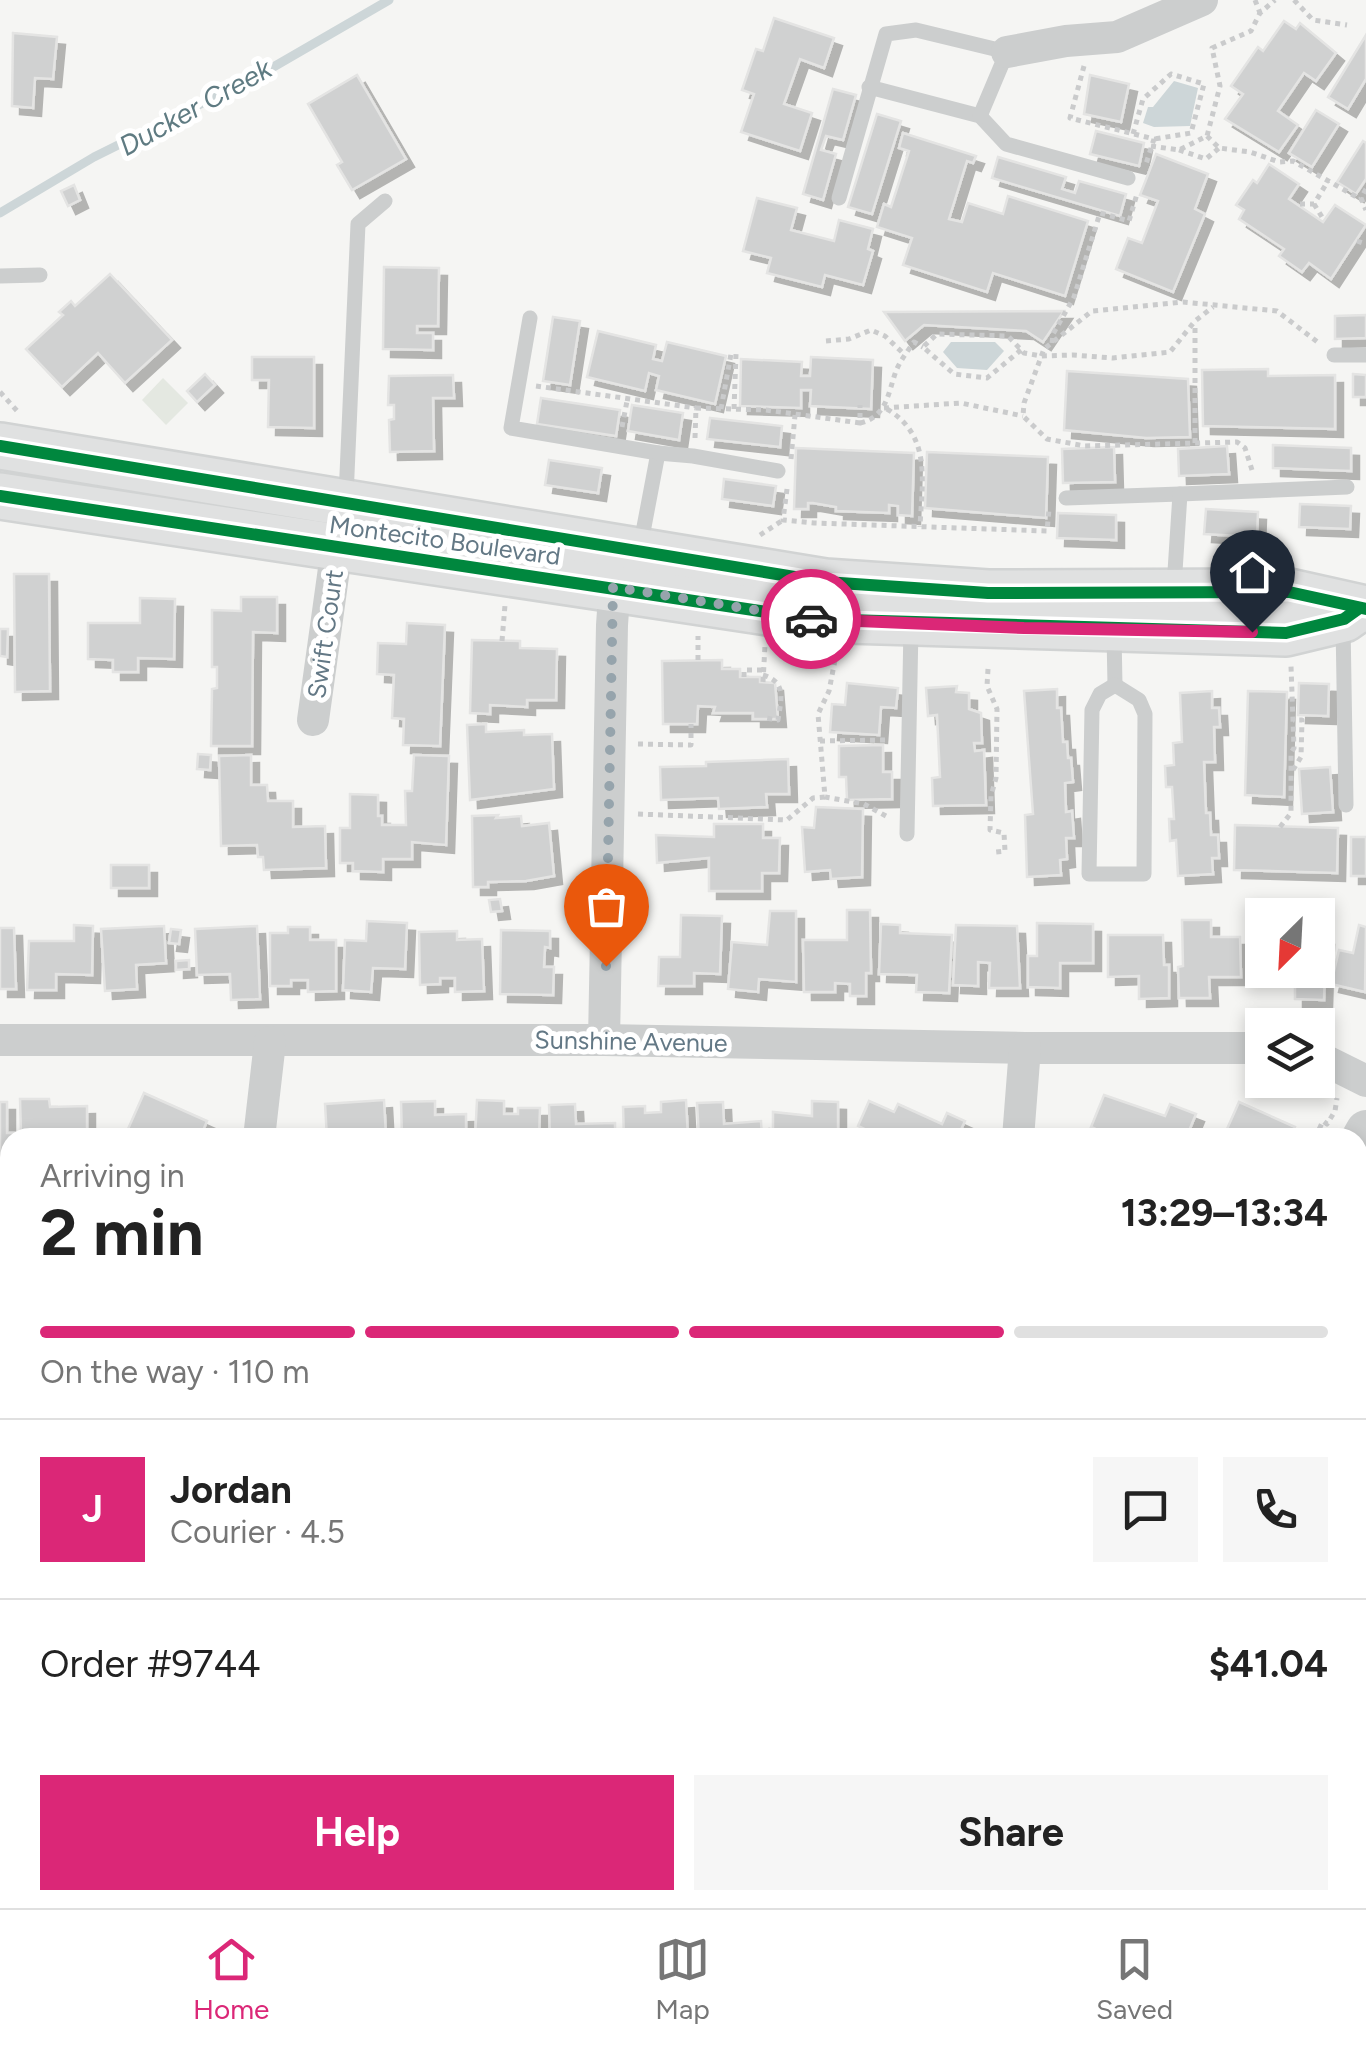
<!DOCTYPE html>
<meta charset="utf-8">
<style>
body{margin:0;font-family:Figtree,sans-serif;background:#f6f6f6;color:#222;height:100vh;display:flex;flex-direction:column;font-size:38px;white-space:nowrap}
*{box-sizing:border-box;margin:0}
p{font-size:32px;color:#767676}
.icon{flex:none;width:55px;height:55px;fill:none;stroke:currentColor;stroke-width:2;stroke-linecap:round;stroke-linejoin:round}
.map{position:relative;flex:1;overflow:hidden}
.sheet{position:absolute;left:0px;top:1128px;width:1368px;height:782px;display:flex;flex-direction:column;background:#fff;border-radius:30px 30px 0 0;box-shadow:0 5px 15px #0003}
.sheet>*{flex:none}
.needle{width:65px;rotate:204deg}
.fabs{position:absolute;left:1245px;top:898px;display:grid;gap:20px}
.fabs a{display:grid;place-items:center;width:90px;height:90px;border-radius:0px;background:#fff;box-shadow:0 5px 15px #0003;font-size:50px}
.pin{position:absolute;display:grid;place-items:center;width:85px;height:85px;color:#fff;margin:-102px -42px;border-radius:50% 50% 50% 0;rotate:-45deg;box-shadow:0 0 10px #0007}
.pin .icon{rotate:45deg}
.courier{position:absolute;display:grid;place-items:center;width:100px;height:100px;margin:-50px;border:8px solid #db2777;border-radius:50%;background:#fff;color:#222;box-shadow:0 2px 12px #0007}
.overview em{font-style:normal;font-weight:700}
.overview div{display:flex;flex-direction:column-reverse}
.overview{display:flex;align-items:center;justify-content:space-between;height:170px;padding:0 40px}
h1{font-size:65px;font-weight:700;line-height:75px}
.bar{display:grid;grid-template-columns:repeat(4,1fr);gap:15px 10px;align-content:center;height:120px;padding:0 40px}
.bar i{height:12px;border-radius:8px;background:#e0e0e0}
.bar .active{background:#db2777}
.bar p{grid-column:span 4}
.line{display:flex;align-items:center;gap:25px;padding:0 40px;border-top:2px solid #e0e0e0}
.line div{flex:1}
.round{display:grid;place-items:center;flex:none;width:105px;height:105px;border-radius:0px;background:#f6f6f6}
.primary-button{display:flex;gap:20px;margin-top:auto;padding:20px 40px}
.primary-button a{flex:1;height:115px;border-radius:0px;background:#db2777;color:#fff;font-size:40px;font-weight:700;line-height:115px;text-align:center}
.primary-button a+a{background:#f6f6f6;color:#222}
.tab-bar{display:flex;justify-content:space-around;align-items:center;height:140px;border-top:2px solid #e0e0e0;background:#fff;font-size:28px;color:#767676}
.tab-bar a{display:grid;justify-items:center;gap:5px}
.tab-bar .active{color:#db2777}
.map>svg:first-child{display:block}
.green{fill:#e4e8e1}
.water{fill:#cdd6d8}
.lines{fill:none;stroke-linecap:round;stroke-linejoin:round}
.stream{stroke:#cdd6d8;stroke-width:9}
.building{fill:#d0d1d1;stroke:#e4e4e3;stroke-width:2.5;filter:url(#shadow)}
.secondary-casing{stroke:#d1d3d3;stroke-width:50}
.path{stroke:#cacbcc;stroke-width:5;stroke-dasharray:5 5;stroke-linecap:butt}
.service{stroke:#cccece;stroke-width:15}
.minor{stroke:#cccece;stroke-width:32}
.tertiary{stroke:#cccece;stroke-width:40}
.secondary{stroke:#e0e1e1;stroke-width:45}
.cycleway-casing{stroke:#fff;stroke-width:19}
.cycleway{stroke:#00873e;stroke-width:12}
.done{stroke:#96a4ac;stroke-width:10;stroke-dasharray:0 18}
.route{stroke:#db2777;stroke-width:12}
.labels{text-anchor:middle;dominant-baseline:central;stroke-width:10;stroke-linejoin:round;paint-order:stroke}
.street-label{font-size:25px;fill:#637885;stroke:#fff}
.water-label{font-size:28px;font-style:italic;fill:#5f7b82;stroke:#fff}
</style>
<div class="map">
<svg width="1366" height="1908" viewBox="0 0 1366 1908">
<defs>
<filter id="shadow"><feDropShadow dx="8" dy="8" stdDeviation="0" flood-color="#0004"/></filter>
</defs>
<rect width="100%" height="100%" fill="#f5f5f3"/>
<!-- green -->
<g class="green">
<polygon points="163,378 188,403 166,425 142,400"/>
<polygon points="143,1900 235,1900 252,1908 140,1908"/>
</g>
<!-- water -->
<g class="water">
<polygon points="1174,81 1198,88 1190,126 1154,127 1143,123 1148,107 1153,107"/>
<polygon points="951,342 995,342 1004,351 987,370 957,368 943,352"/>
</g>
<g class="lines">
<!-- stream -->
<polyline class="stream" points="0,213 94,157 263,73 389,0"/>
</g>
<!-- building -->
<g class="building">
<polygon points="774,18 834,38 824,68 800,59 784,104 812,113 800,151 741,132 754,94 742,90 756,49 763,51"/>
<polygon points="1284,21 1296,29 1300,23 1336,53 1316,81 1304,73 1278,111 1298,125 1279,152 1225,119 1243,94 1231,86 1258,47 1263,51"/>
<polygon points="13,33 57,37 53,79 35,78 33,108 12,106"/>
<polygon points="1366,35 1366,79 1348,109 1328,97"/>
<polygon points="357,75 406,159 352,190 337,165 342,162 308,104"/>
<polygon points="1090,75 1129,84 1121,122 1084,114"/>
<polygon points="833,89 856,95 843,140 826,136 821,150 836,154 823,200 803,194"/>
<polygon points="1316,110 1339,124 1312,167 1289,153"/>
<polygon points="877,114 901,121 872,214 848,207"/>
<polygon points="1096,131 1144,143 1139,166 1090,154"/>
<polygon points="903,133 976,156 973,163 967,161 949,219 962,222 968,203 1003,214 1008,196 1088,221 1065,296 993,273 987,292 903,265 912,238 877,227 884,204 891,207 909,151 899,148"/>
<polygon points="1363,141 1366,143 1366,179 1356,194 1337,182"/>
<polygon points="1156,154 1208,174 1195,209 1205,214 1173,292 1116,269 1128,238 1142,243 1158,201 1140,195"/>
<polygon points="998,157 1066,177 1062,189 1075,193 1079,181 1126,194 1120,216 992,178"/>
<polygon points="1269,164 1299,184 1289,199 1323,222 1335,205 1366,225 1331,279 1309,263 1302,272 1279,256 1284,249 1239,219 1244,210 1236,205 1253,180 1257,183"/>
<polygon points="74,185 80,200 68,206 61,191"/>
<polygon points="757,198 797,208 791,230 834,241 839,220 873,229 868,249 873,251 863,285 825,275 822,287 767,273 771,258 743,251"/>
<polygon points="384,267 439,268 438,326 417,326 417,333 433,333 433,350 383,349"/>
<polygon points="110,274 172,340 125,383 98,353 62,387 26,349 63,315 59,312 71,301 75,306"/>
<polygon points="1064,311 1043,342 1026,331 924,325 905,341 884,312"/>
<polygon points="1366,315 1366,338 1335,339 1335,316"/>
<polygon points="553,317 580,321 570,385 543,381"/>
<polygon points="598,331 656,345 653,359 662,361 667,342 726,356 715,404 656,390 659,376 649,373 645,391 587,377"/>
<polygon points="252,357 314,357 314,428 268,427 269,380 252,380"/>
<polygon points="811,357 873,360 871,409 810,406 811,390 801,390 801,408 740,406 741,359 802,362 801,376 810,376"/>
<polygon points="1268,369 1268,376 1335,375 1335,429 1203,426 1202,370"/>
<polygon points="1067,371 1188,379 1190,437 1146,438 1064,430"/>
<polygon points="205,374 215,385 197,402 187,391"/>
<polygon points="1353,374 1366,375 1366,397 1353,397"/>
<polygon points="453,375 454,398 433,398 434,451 390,452 389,420 394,419 394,405 388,405 389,376"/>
<polygon points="541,398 620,410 616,436 537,424"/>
<polygon points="632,405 683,413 679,440 628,431"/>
<polygon points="710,418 782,426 780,447 707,439"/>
<polygon points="1273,445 1351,448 1351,471 1273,468"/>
<polygon points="1227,446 1229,474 1179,476 1178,449"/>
<polygon points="1114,447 1115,482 1063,483 1062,449"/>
<polygon points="796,448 914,453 912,516 898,515 898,506 889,505 889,513 836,511 836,507 813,503 808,503 808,509 794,509"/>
<polygon points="927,452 1048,457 1046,518 925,508"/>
<polygon points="549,460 602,468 598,493 545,485"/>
<polygon points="724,479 776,486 773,506 722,499"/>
<polygon points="1300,504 1351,506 1350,529 1299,527"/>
<polygon points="1206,509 1258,512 1257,537 1204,534"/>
<polygon points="1058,513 1116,515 1116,540 1057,538"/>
<polygon points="14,574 49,574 50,691 15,692"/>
<polygon points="241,597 277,597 277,633 253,632 252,746 211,746 212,689 217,688 217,667 212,667 212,610 241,611"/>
<polygon points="140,598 175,599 174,659 138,658 138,672 113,672 113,660 88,659 88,623 140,623"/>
<polygon points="407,623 445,625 440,746 403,745 404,719 392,718 394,675 377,674 378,643 406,644"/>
<polygon points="0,629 8,629 7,657 0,656"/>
<polygon points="472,640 520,641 520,648 557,649 556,700 527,700 527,707 490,705 490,714 470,713"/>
<polygon points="722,660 722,669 740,669 740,677 760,677 760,682 775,683 778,719 753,719 753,713 713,713 715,707 698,706 697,724 663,724 662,661"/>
<polygon points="847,683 898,688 896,708 881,707 879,735 830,732 832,704 845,705"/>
<polygon points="1299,683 1329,684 1328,716 1298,715"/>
<polygon points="957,686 956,692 969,693 969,709 981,713 982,743 974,743 975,751 984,750 986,805 933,806 932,778 940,777 937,715 928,716 926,688"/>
<polygon points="1057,689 1057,708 1061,708 1063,742 1067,742 1068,758 1071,758 1073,782 1065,783 1066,812 1072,811 1074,838 1066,838 1067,859 1060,860 1061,875 1027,877 1025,815 1033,814 1024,691"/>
<polygon points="1212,691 1212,708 1219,708 1220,727 1214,727 1215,762 1204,762 1206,813 1210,813 1211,835 1218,835 1219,858 1212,858 1213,874 1178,876 1176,840 1170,841 1169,819 1174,819 1172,787 1166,787 1165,766 1174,765 1173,743 1182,742 1180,693"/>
<polygon points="1248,691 1287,692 1284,797 1245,795"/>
<polygon points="486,724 486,732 524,730 524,735 552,734 554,789 470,800 467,725"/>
<polygon points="883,745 883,772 892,772 892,799 847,800 846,777 839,777 839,746"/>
<polygon points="198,754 211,755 210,770 197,769"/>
<polygon points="251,755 251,785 267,785 268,801 293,801 293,827 325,826 326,868 264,870 263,857 258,857 257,845 221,846 219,756"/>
<polygon points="414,755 449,756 446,845 412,842 412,859 383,859 383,872 353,871 353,863 340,863 340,828 350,828 350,794 378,795 378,816 382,816 382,825 406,825 405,791 412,791"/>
<polygon points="788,759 789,794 766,794 767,807 719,809 718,798 661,800 660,767 706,766 706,762"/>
<polygon points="1330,767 1333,812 1302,814 1299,769"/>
<polygon points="816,807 863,809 862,877 831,879 830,870 805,872 802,827 814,828"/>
<polygon points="498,815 496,818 521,816 522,826 549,823 554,876 526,881 488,882 488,887 473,887 472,816"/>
<polygon points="714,824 763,824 763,838 780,838 779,873 762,873 762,891 709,891 709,858 657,863 656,835 714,837"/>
<polygon points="1235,825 1338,828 1337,873 1234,870"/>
<rect x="1351" y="837" width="15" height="39"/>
<rect x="111" y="865" width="38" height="23"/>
<polygon points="500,899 502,911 491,912 489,900"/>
<polygon points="847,910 870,910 871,973 866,973 866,996 850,996 850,984 835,983 835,992 804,992 803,940 847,940"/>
<polygon points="770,911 796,911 796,982 759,979 758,992 728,989 732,942 767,945"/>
<polygon points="681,915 722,916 720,974 694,973 694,986 658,986 659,957 680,957"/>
<polygon points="1182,920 1211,920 1211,937 1240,937 1241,977 1209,977 1210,998 1179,998 1178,967 1183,966"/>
<polygon points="367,921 407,923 405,969 373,968 371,992 343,990 345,940 366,941"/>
<polygon points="1258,921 1262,921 1262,970 1318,970 1318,937 1326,937 1324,1000 1295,999 1295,973 1257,972"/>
<polygon points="1037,923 1093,924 1093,963 1060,963 1060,988 1028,987 1028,956 1037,956"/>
<polygon points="881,924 900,925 900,933 952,935 949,993 916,992 917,975 879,974"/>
<polygon points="74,925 93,926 92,975 56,974 56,990 27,990 29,941 74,941"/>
<polygon points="956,925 1017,926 1020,988 989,988 990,963 978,962 978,986 953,985"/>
<polygon points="1359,925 1366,927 1365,992 1331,984 1339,950 1353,953"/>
<polygon points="164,926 166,963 136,965 137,989 105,991 101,929"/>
<polygon points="257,926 260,999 231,1000 230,974 197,975 195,929"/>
<polygon points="288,927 310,927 310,940 336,940 336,991 308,992 308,980 291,980 291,986 270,986 270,933 288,933"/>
<polygon points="0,928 14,928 16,989 0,989"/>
<polygon points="171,929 181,930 179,944 169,943"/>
<polygon points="501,930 550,931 550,948 545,947 544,967 554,967 553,995 500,994"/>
<polygon points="457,931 457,940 482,939 484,991 455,992 455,978 440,978 440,984 420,985 419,932"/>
<polygon points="1108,935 1163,935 1164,965 1169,965 1169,998 1139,999 1139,976 1108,977"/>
<polygon points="189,960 189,969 176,970 176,961"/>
<polygon points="144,1093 207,1121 200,1138 124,1138"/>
<polygon points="1104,1095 1165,1116 1170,1104 1196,1114 1186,1138 1116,1138 1091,1127"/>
<polygon points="20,1099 49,1099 50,1107 87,1106 87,1138 44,1138 44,1133 21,1133"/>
<polygon points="384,1100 386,1136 327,1138 325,1104"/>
<polygon points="477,1100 504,1101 504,1114 518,1114 518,1108 540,1108 539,1138 475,1138"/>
<polygon points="686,1100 688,1138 624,1138 623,1107 645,1106 645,1113 661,1112 661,1102"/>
<polygon points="435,1101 435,1115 466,1114 466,1138 402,1138 401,1102"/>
<polygon points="812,1101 838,1102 838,1138 773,1138 773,1112 812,1116"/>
<polygon points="869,1101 894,1112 898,1104 942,1124 947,1113 965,1121 957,1138 883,1138 858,1126"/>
<polygon points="0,1102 7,1102 7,1133 14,1133 14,1138 10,1138 10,1165 0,1165"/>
<polygon points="723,1102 724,1124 761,1121 762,1138 699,1138 697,1103"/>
<polygon points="1239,1102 1295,1127 1290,1138 1223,1138"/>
<polygon points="575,1104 576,1124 615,1123 615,1138 550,1138 549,1105"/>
<polygon points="3,1302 10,1304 9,1322 0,1319"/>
<polygon points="1366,1322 1366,1391 1358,1387 1358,1359 1364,1346 1358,1340"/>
<polygon points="1358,1404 1366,1408 1366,1461 1359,1458 1358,1462"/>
<polygon points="10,1432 10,1500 0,1496 0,1480 8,1463 0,1459 0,1454"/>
<polygon points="0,1511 10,1515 10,1554 0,1578"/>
<polygon points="1358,1635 1366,1638 1366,1743 1358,1740"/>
<polygon points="393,1900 465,1900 462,1908 451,1904 449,1908 390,1908"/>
<polygon points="485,1900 517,1900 513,1908 481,1908"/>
<polygon points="762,1900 827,1900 843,1907 781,1908"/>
<polygon points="872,1900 950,1900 947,1908 869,1908"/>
</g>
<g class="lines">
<!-- secondary casing -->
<g class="secondary-casing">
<g id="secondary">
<polyline points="0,446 825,582 988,593 1289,592 1366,609"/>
<polyline points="0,496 813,619 1286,633 1344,619 1358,609"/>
</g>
</g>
<!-- path -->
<g class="path">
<polyline points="1255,0 1260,13"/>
<polyline points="1294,0 1313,20 1347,25"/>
<polyline points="1084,66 1070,118 1154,139 1145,167"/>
<polyline points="1133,134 1143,99 1171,74 1204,84 1191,133 1154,139"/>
<polyline points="1207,136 1219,148 1250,152 1279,162 1293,161 1362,200"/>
<polyline points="1151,146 1179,150 1207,136 1220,86 1212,48 1251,31 1260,13 1275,0"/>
<polyline points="1179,150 1206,159 1219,148"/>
<polyline points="1366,189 1361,198 1366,210"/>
<polyline points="1300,204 1314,204 1328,181"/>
<polyline points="1314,204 1322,217"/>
<polyline points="1357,241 1366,244"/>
<polyline points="826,341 849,339 871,330 885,336 905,355"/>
<polyline points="1052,343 1053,334 1074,297 1100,213 1129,221 1137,194"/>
<polyline points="1021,350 987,378 954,374 923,347 937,334 1008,336 1024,353 1041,356 1073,355 1113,358 1170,352 1195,321 1213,307"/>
<polyline points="536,386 696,408"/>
<polyline points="0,392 19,413"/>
<polyline points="884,408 961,403 1023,416"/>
<polyline points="721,409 731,354"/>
<polyline points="734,409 736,354"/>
<path d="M887,409C932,436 922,481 920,527"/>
<path d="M860,423C887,417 888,393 896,371C900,361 907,352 914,342L923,347"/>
<polyline points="622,427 627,401"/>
<polyline points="695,438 696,408 766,410 860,423 860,405"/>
<polyline points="1195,443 1195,324"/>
<polyline points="791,459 795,415"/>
<polyline points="1252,470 1245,448 1237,442 1085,446 1047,439 1023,416 1024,403 1044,349 1092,311 1183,302 1277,311 1320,344"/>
<polyline points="787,489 783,520 814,523 1047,531 1049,509"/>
<polyline points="760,535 783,520"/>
<polyline points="502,641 505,605"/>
<polyline points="698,660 698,636"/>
<polyline points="835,660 829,691 818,714 825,797 864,804 886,816"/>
<polyline points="988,669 987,686 997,709 996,778 991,796 990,830 1004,833 1005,851 996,852"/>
<path d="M763,675C787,682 781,700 778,720L765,718"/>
<polyline points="744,677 744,670 764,670"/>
<polyline points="763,682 765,645"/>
<polyline points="820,741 885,740"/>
<polyline points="638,744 691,745 691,724"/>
<polyline points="1293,770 1301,757 1302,720 1293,720"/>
<polyline points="638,814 787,820 813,798 825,797"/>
<polyline points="1280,827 1291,813 1291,753 1294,748 1291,666"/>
<polyline points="1315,1138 1323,1121 1327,1124 1335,1111 1337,1098"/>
</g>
<!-- service -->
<g class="service">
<polyline points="869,87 980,116 1006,144 1128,178"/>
<polyline points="839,198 886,34 916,30 1007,52 980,116"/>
<polyline points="0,276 40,275"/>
<polyline points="530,318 511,428 658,453 640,548"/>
<polyline points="1334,355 1366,355"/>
<polyline points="658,453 693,456 778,471"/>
<polyline points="346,497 358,224 385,201"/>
<polyline points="1066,498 1180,494"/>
<polyline points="1174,587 1180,494 1347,487"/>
<polyline points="1343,623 1346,805"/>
<polyline points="1114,634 1115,685"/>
<polygon points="1115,685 1139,700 1145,714 1144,874 1089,874 1092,710 1100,694"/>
<polyline points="907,834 911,627"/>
</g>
<!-- minor -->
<g class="minor">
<polyline points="1007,52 1066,41 1117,37 1202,0"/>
<polyline points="313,720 337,547"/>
<polyline points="0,1040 604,1040 1025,1048 1262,1048"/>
<polyline points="604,1040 612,625 616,568"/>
<polyline points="1318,1057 1366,1081"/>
<polyline points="259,1138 270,1042"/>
<polyline points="1018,1138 1025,1048"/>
<polyline points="1358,1540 1366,1544"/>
<polyline points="656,1900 673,1908"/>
</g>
<!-- tertiary -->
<g class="tertiary">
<polyline points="1358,1144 1366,1130"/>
<polyline points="1012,1908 1015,1900"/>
</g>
<!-- secondary -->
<use href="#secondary" class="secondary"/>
<!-- cycleway casing -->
<g class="cycleway-casing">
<g id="cycleway">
<polyline points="0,446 825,582 988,593 1289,592 1366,609"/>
<polyline points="0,496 813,619 1286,633 1344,619 1358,609"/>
</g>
</g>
<!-- cycleway -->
<use href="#cycleway" class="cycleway"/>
</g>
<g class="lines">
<!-- done -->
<polyline class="done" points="606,966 613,587 811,619"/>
<!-- route -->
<polyline class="route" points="811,619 1024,628 1252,632"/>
</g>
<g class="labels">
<!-- street labels -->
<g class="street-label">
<text transform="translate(445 540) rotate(8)">Montecito Boulevard</text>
<text transform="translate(325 634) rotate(-82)">Swift Court</text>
<text transform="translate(631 1041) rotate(1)">Sunshine Avenue</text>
</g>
<!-- water labels -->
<g class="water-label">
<text transform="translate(195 107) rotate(-29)">Ducker Creek</text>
</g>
</g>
</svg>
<div class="fabs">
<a><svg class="needle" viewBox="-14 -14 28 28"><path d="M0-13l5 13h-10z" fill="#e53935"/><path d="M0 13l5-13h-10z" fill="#767676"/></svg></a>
<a><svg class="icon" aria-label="layers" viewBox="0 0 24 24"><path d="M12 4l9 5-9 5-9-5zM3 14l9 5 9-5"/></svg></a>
</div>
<div class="pin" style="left:606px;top:966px;background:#ea580c"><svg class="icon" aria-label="bag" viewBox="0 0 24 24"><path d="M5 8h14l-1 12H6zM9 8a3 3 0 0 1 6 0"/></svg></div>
<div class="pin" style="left:1252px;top:632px;background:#1f2937"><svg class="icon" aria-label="home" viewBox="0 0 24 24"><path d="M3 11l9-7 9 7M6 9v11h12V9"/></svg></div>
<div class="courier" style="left:811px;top:619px"><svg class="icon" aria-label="car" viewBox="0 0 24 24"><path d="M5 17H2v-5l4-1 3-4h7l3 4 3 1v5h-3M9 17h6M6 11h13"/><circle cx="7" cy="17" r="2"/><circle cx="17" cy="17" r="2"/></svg></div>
<section class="sheet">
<div class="overview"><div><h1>2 min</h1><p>Arriving in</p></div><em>13:29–13:34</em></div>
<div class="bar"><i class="active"></i><i class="active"></i><i class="active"></i><i></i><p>On the way · 110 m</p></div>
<div class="line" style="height:180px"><b class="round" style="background:#db2777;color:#fff">J</b><div><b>Jordan</b><p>Courier · 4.5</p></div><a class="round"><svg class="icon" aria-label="chat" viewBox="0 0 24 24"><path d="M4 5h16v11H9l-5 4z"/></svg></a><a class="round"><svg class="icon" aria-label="phone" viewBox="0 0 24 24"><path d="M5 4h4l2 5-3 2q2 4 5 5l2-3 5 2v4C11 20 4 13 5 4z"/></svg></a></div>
<div class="line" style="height:130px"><div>Order #9744</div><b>$41.04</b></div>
<div class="primary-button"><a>Help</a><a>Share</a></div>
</section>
</div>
<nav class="tab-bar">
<a class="active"><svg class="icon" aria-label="home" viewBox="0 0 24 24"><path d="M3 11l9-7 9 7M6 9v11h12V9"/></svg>Home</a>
<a><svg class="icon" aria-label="map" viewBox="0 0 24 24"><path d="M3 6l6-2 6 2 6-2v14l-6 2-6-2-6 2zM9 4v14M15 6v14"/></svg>Map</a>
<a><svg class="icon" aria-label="saved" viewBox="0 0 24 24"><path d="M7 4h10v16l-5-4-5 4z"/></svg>Saved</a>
</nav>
